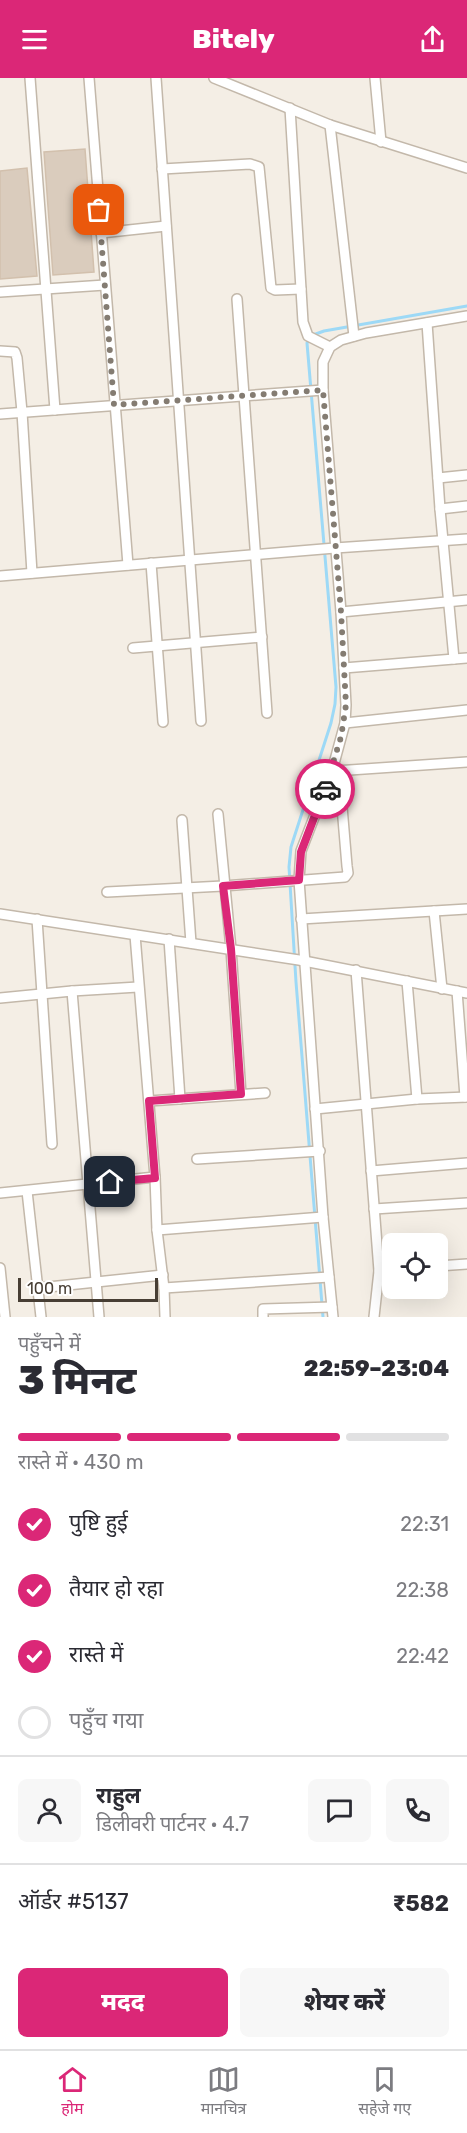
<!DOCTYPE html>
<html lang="hi">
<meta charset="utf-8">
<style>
body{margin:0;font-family:Rubik,"Noto Sans Devanagari",sans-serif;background:#f7f7f7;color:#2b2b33;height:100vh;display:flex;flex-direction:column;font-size:22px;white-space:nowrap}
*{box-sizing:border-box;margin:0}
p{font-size:20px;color:#7c7c81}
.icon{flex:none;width:33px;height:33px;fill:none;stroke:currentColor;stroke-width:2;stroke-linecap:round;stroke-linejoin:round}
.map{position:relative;height:1239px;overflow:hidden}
.drawer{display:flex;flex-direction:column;background:#fff;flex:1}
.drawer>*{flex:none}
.buttons{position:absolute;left:382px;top:1155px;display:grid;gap:12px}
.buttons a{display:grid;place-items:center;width:66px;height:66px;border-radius:9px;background:#fff;box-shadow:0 6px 24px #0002;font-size:30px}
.scale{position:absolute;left:18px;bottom:15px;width:140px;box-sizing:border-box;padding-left:6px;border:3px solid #473e34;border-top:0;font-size:16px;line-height:21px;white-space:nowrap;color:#473e34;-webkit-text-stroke:4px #fff;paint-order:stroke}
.pin{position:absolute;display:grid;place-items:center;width:51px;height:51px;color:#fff;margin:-26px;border-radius:12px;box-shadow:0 3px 9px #0006}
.courier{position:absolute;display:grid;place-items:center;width:60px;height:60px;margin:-30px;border:4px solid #db2777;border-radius:50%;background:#fff;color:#222;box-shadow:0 2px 8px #0007}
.summary em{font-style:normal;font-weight:800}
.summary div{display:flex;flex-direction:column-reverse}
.summary{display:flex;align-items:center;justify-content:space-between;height:102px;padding:0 18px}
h1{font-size:39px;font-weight:800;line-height:45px}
.bar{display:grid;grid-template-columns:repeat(4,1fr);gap:9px 6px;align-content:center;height:72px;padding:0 18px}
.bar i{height:8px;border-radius:4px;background:#e1e1e2}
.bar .active{background:#db2777}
.bar p{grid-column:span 4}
.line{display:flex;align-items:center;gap:15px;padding:0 18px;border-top:2px solid #e1e1e2}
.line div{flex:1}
.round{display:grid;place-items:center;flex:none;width:63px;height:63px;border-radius:9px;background:#f7f7f7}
ol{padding:0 18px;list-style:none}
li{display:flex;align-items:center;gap:18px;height:66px}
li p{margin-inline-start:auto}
li .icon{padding:6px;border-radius:50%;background:#db2777;color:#fff;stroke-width:4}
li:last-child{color:#7c7c81}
li i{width:33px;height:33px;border:3px solid #e1e1e2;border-radius:50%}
.primary-button{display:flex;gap:12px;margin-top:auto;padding:12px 18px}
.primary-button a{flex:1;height:69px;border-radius:9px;background:#db2777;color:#fff;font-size:24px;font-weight:800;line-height:69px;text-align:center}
.primary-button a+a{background:#f7f7f7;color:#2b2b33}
header{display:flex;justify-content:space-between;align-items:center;height:78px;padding:0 18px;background:#db2777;color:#fff;font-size:27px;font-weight:800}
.tab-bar{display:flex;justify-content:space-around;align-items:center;height:84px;border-top:2px solid #e1e1e2;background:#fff;font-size:16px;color:#7c7c81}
.tab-bar a{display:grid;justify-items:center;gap:3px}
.tab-bar .active{color:#db2777}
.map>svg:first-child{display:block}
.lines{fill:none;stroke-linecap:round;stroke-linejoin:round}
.stream{stroke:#9dd9f6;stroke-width:3}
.building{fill:#daccbd;stroke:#d2c0ad;stroke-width:1.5}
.minor-casing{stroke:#c3b8aa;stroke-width:12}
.minor{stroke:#fff;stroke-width:9}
.done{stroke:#847c72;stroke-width:6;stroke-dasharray:0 10.8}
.route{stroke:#db2777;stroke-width:8}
</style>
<header><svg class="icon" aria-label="menu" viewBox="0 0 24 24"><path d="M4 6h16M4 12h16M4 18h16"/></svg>Bitely<svg class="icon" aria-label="share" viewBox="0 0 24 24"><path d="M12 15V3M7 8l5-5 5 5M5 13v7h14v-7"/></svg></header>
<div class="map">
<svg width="467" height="1239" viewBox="0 0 467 1239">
<rect width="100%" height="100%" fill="#f4eee5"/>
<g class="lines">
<!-- stream -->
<polyline class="stream" points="323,1239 296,904 289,789 291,769 331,645 335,626 336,609 307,265 313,257 324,253 467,228"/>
</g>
<!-- building -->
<g class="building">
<polygon points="85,71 94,194 53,197 44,74"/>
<polygon points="27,90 37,198 0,201 0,93"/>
</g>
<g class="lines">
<!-- minor casing -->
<g class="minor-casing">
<g id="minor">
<polyline points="30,0 55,332"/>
<polyline points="89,0 128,487"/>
<polyline points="156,0 201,643"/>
<polyline points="214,0 330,47 467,90"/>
<polyline points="375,0 381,64"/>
<polyline points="290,30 303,244 308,258 330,269"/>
<polyline points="330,47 354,258"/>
<polyline points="162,91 250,86 259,89 271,210 275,212 301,211"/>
<polyline points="101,155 166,148"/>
<polyline points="0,214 105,207"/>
<polyline points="237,221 267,635"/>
<polyline points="0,273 15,274 17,280 22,334 32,495"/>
<polyline points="0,336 323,312"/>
<polyline points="438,400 467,397"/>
<polyline points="440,431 467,428"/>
<polyline points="151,485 163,644"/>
<polyline points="0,498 335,470 467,461"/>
<polyline points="341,534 467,522"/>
<polyline points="133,570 262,559"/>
<polyline points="454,581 467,580"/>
<polyline points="344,590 454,581 440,431 427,245"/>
<polyline points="345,645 467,632"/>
<polyline points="335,693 467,684"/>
<polyline points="218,736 231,871 241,1016"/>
<polyline points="182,742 191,865"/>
<polyline points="107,814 223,808 345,799 348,795 347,788 339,693"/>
<polyline points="434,833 442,911"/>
<polyline points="0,836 299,882 467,915"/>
<polyline points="37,841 52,1066"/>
<polyline points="301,841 467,831"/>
<polyline points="135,857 155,1099 157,1152 164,1210 165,1239"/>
<polyline points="169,861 180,1021"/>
<polyline points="356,892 379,1193 374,1239"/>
<polyline points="407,903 417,1021"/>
<polyline points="72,913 99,1239"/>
<polyline points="457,913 465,1019"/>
<polyline points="0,920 72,913 138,909"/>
<polyline points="149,1023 265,1015"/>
<polyline points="315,1031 417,1021 467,1019"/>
<polyline points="197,1081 320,1073"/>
<polyline points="371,1093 467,1085"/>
<polyline points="27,1113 41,1239"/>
<polyline points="0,1115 155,1099"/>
<polyline points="374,1131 467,1125"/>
<polyline points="157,1152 323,1139"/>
<polyline points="438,1188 467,1186"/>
<polyline points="0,1190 5,1239"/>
<polyline points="379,1193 393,1192"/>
<polyline points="39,1210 163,1197"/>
<polyline points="164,1210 329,1199"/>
<polyline points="263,1239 263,1231 332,1229"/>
<polyline points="333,1239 323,1139 299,802 301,773 332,693 345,645 346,627 341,534 323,312 323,284 330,269 341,262 366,255 467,238"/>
</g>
</g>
<!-- minor -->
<use href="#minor" class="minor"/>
</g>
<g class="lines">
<!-- done -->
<polyline class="done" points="99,132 114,327 323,312 341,534 346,627 341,659 325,711"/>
<!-- route -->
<polyline class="route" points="110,1104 155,1100 149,1023 241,1016 231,871 223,808 299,802 301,774 325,711"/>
</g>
</svg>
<div class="buttons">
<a><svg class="icon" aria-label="locate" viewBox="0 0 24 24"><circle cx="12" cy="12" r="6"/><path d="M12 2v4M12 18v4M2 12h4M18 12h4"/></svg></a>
</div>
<div class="scale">100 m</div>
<div class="pin" style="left:99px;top:132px;background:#ea580c"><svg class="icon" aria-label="bag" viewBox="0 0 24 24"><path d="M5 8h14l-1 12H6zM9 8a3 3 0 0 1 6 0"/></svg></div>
<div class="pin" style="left:110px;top:1104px;background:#1f2937"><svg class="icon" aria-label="home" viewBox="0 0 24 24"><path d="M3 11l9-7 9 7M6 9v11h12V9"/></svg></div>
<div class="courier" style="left:325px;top:711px"><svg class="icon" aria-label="car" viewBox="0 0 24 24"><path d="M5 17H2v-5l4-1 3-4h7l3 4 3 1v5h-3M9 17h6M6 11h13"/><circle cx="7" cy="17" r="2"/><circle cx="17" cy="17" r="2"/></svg></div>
</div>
<section class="drawer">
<div class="summary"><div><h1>3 मिनट</h1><p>पहुँचने में</p></div><em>22:59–23:04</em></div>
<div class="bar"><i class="active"></i><i class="active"></i><i class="active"></i><i></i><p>रास्ते में · 430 m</p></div>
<ol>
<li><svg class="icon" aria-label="check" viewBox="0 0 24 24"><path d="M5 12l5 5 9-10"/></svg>पुष्टि हुई<p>22:31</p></li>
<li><svg class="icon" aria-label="check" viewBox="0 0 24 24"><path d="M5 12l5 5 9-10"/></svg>तैयार हो रहा<p>22:38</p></li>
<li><svg class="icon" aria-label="check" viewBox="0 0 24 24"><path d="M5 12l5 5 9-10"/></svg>रास्ते में<p>22:42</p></li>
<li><i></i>पहुँच गया</li>
</ol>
<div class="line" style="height:108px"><a class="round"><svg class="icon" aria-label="person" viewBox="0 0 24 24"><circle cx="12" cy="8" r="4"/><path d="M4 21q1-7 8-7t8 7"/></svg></a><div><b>राहुल</b><p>डिलीवरी पार्टनर · 4.7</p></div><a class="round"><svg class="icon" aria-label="chat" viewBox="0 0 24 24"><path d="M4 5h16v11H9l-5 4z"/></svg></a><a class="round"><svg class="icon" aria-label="phone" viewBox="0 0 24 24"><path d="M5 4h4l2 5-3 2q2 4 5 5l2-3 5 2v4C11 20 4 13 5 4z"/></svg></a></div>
<div class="line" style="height:78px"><div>ऑर्डर #5137</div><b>₹582</b></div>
<div class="primary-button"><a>मदद</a><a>शेयर करें</a></div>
</section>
<nav class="tab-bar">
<a class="active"><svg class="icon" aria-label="home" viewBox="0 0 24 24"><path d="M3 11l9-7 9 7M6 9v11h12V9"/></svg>होम</a>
<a><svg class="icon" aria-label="map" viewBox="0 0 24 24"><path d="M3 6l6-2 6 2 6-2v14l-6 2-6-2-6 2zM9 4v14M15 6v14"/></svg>मानचित्र</a>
<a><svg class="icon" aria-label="saved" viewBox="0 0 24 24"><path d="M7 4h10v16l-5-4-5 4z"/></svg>सहेजे गए</a>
</nav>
